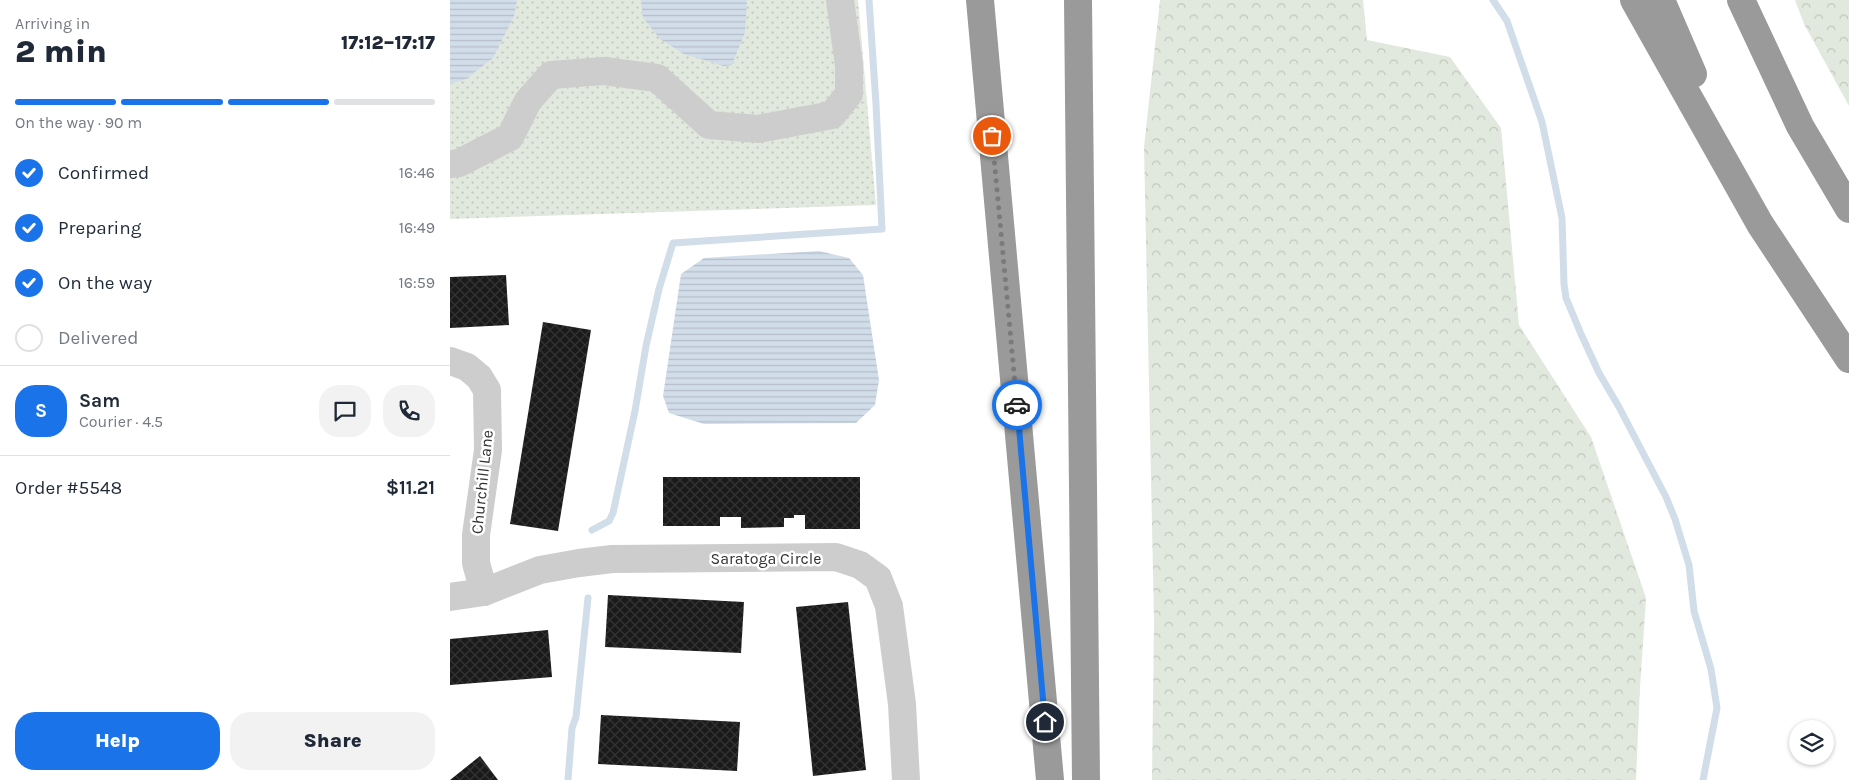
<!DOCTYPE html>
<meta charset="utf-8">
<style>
body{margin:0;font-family:Karla,sans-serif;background:#f2f2f3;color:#1f2937;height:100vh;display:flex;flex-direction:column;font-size:19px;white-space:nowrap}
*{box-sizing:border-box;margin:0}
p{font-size:16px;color:#747a83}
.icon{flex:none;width:28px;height:28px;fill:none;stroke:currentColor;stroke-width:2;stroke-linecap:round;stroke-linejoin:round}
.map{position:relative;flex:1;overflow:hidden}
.details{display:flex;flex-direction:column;background:#fff;width:450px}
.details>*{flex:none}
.tools{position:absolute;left:1339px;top:720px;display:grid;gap:10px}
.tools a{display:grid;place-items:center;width:45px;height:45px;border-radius:50%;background:#fff;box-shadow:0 1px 4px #0004;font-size:25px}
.pin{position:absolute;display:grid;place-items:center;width:42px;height:42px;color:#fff;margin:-21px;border:2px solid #fff;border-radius:50%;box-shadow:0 1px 5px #0007}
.courier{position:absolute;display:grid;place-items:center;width:50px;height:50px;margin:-25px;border:4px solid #1a73e8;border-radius:50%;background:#fff;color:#222;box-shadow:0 1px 6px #0007}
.summary em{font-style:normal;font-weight:800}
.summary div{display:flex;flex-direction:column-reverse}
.summary{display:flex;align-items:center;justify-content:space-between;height:85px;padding:0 15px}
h1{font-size:32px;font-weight:800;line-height:38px}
.bar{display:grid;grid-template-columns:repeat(4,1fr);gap:8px 5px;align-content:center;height:60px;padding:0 15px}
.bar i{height:6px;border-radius:4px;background:#e0e1e3}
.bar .on{background:#1a73e8}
.bar p{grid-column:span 4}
.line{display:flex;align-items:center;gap:12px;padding:0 15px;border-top:1px solid #e0e1e3}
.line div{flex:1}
.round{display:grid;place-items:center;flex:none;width:52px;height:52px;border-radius:20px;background:#f2f2f3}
ol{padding:0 15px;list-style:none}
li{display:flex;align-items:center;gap:15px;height:55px}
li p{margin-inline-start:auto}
li .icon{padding:5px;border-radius:50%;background:#1a73e8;color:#fff;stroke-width:4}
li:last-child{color:#747a83}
li i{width:28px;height:28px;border:2px solid #e0e1e3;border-radius:50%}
.primary-button{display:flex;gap:10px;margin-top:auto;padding:10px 15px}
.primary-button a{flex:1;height:58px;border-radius:20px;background:#1a73e8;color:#fff;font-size:20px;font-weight:800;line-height:58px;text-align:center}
.primary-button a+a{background:#f2f2f3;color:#1f2937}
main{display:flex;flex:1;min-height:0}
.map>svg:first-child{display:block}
.grass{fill:url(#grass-dots)}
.forest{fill:url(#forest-crowns)}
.water{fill:url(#water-rules)}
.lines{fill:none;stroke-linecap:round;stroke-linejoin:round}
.stream{stroke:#d2ddea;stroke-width:7}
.building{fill:url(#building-cross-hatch)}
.minor{stroke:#cdcdcd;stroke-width:28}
.highway{stroke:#9a9a9a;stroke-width:28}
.done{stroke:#7a7a7a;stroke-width:5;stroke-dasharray:0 9}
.route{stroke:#1a73e8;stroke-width:6}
.labels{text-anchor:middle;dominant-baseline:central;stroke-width:5;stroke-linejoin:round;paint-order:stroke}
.street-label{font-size:16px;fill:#333;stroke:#fff}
</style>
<main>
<section class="details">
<div class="summary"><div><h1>2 min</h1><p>Arriving in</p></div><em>17:12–17:17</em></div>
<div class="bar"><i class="on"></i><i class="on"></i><i class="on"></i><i></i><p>On the way · 90 m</p></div>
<ol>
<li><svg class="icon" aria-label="check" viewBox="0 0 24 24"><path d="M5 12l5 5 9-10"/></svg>Confirmed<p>16:46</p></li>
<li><svg class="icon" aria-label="check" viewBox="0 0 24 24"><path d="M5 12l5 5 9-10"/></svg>Preparing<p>16:49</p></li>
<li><svg class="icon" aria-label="check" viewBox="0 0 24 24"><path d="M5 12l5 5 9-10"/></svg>On the way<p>16:59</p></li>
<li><i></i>Delivered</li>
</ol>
<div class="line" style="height:90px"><b class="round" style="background:#1a73e8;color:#fff">S</b><div><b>Sam</b><p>Courier · 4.5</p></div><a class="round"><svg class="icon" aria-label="chat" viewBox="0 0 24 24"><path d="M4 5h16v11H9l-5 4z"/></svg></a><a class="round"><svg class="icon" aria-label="phone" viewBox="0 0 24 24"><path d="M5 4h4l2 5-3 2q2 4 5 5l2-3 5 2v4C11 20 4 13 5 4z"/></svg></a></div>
<div class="line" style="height:65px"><div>Order #5548</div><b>$11.21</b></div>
<div class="primary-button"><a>Help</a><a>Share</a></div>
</section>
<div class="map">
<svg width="1399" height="780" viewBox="0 0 1399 780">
<defs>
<pattern id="grass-dots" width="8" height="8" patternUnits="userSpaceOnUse" patternTransform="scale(1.25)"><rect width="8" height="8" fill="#e1e8dd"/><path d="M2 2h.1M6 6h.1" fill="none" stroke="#c2c7be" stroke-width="1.8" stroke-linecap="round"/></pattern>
<pattern id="forest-crowns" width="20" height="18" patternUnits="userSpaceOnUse" patternTransform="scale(1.25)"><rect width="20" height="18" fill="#e1e8dd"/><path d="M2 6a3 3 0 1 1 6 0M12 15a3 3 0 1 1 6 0" fill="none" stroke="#c2c7be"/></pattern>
<pattern id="water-rules" width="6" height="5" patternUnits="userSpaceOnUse" patternTransform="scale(1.25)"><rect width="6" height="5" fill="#d2ddea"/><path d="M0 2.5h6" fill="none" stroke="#b5bec9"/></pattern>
<pattern id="building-cross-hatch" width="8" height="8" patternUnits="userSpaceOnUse" patternTransform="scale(1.25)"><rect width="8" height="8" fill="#1a1a1a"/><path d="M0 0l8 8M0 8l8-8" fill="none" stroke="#333"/></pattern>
</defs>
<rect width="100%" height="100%" fill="#fff"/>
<!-- grass -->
<polygon class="grass" points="0,0 408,0 426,205 0,219"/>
<!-- forest -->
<g class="forest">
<polygon points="710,0 913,0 917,40 1000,57 1051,128 1069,325 1141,437 1196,598 1190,687 1186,780 702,780 704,620 694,147"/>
<polygon points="1345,0 1399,0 1399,106 1354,24"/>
</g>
<!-- water -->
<g class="water">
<polygon points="0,0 67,0 64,16 43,58 16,79 0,84"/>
<polygon points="191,0 297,0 295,32 282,65 274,66 234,54 210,39 193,18"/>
<polygon points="369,251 399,258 413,275 429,380 425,405 406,423 254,424 219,413 213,396 231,274 254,258"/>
</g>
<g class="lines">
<!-- stream -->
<g class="stream">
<polyline points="1043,0 1057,21 1092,122 1112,218 1114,284 1116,298 1131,334 1149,373 1169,407 1216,497 1225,519 1239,565 1244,611 1261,669 1267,708 1253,780"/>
<polyline points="142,530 159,521 163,513 185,411 196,346 209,289 223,243 432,229 426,104 419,0"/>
<polyline points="118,780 122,728 126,717 138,598"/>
</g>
</g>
<!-- building -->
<g class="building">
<polygon points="56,275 59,325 0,328 0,277"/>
<polygon points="93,322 141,330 108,531 60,524"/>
<polygon points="213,477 410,477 410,529 355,529 355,515 344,515 344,518 334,518 334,527 291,528 291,517 270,517 270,526 213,526"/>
<polygon points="158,595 294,602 291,653 155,647"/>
<polygon points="398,602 416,770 363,776 346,607"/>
<polygon points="98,630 102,677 0,685 0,639"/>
<polygon points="151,715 290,722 287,771 148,764"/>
<polygon points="30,756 48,780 0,780"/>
</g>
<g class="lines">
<!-- minor -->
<g class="minor">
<polyline points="0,164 9,163 60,137 78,101 101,75 154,71 207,78 259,125 308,129 382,115 399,94 399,65 390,0"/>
<polyline points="0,361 17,367 29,377 37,390 38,450 26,535 26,563 34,592"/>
<polyline points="0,597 34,592 90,570 129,563 162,559 386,557 410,565 428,578 439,606 452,704 456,780"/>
</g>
<!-- highway -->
<g class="highway">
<polyline points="530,0 600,780"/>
<polyline points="628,0 636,780"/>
<polyline points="1184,0 1310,224 1399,359"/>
<polyline points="1211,0 1243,74"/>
<polyline points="1291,0 1350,126 1399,209"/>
</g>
</g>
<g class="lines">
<!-- done -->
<polyline class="done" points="542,136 567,405"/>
<!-- route -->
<polyline class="route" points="567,405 595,722"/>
</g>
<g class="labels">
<!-- street labels -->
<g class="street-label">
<text transform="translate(32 482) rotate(-84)">Churchill Lane</text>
<text x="316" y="558">Saratoga Circle</text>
</g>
</g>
</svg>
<div class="tools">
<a><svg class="icon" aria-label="layers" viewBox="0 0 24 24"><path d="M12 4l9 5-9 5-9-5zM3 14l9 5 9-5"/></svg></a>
</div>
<div class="pin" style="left:542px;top:136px;background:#ea580c"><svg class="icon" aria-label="bag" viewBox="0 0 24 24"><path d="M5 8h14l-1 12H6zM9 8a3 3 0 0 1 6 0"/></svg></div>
<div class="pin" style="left:595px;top:722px;background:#1f2937"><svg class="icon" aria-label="home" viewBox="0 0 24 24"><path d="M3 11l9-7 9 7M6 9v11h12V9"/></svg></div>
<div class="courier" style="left:567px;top:405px"><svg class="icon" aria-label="car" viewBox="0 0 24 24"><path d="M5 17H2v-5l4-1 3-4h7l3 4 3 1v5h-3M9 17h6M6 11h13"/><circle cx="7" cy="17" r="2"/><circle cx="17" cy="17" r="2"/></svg></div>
</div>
</main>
